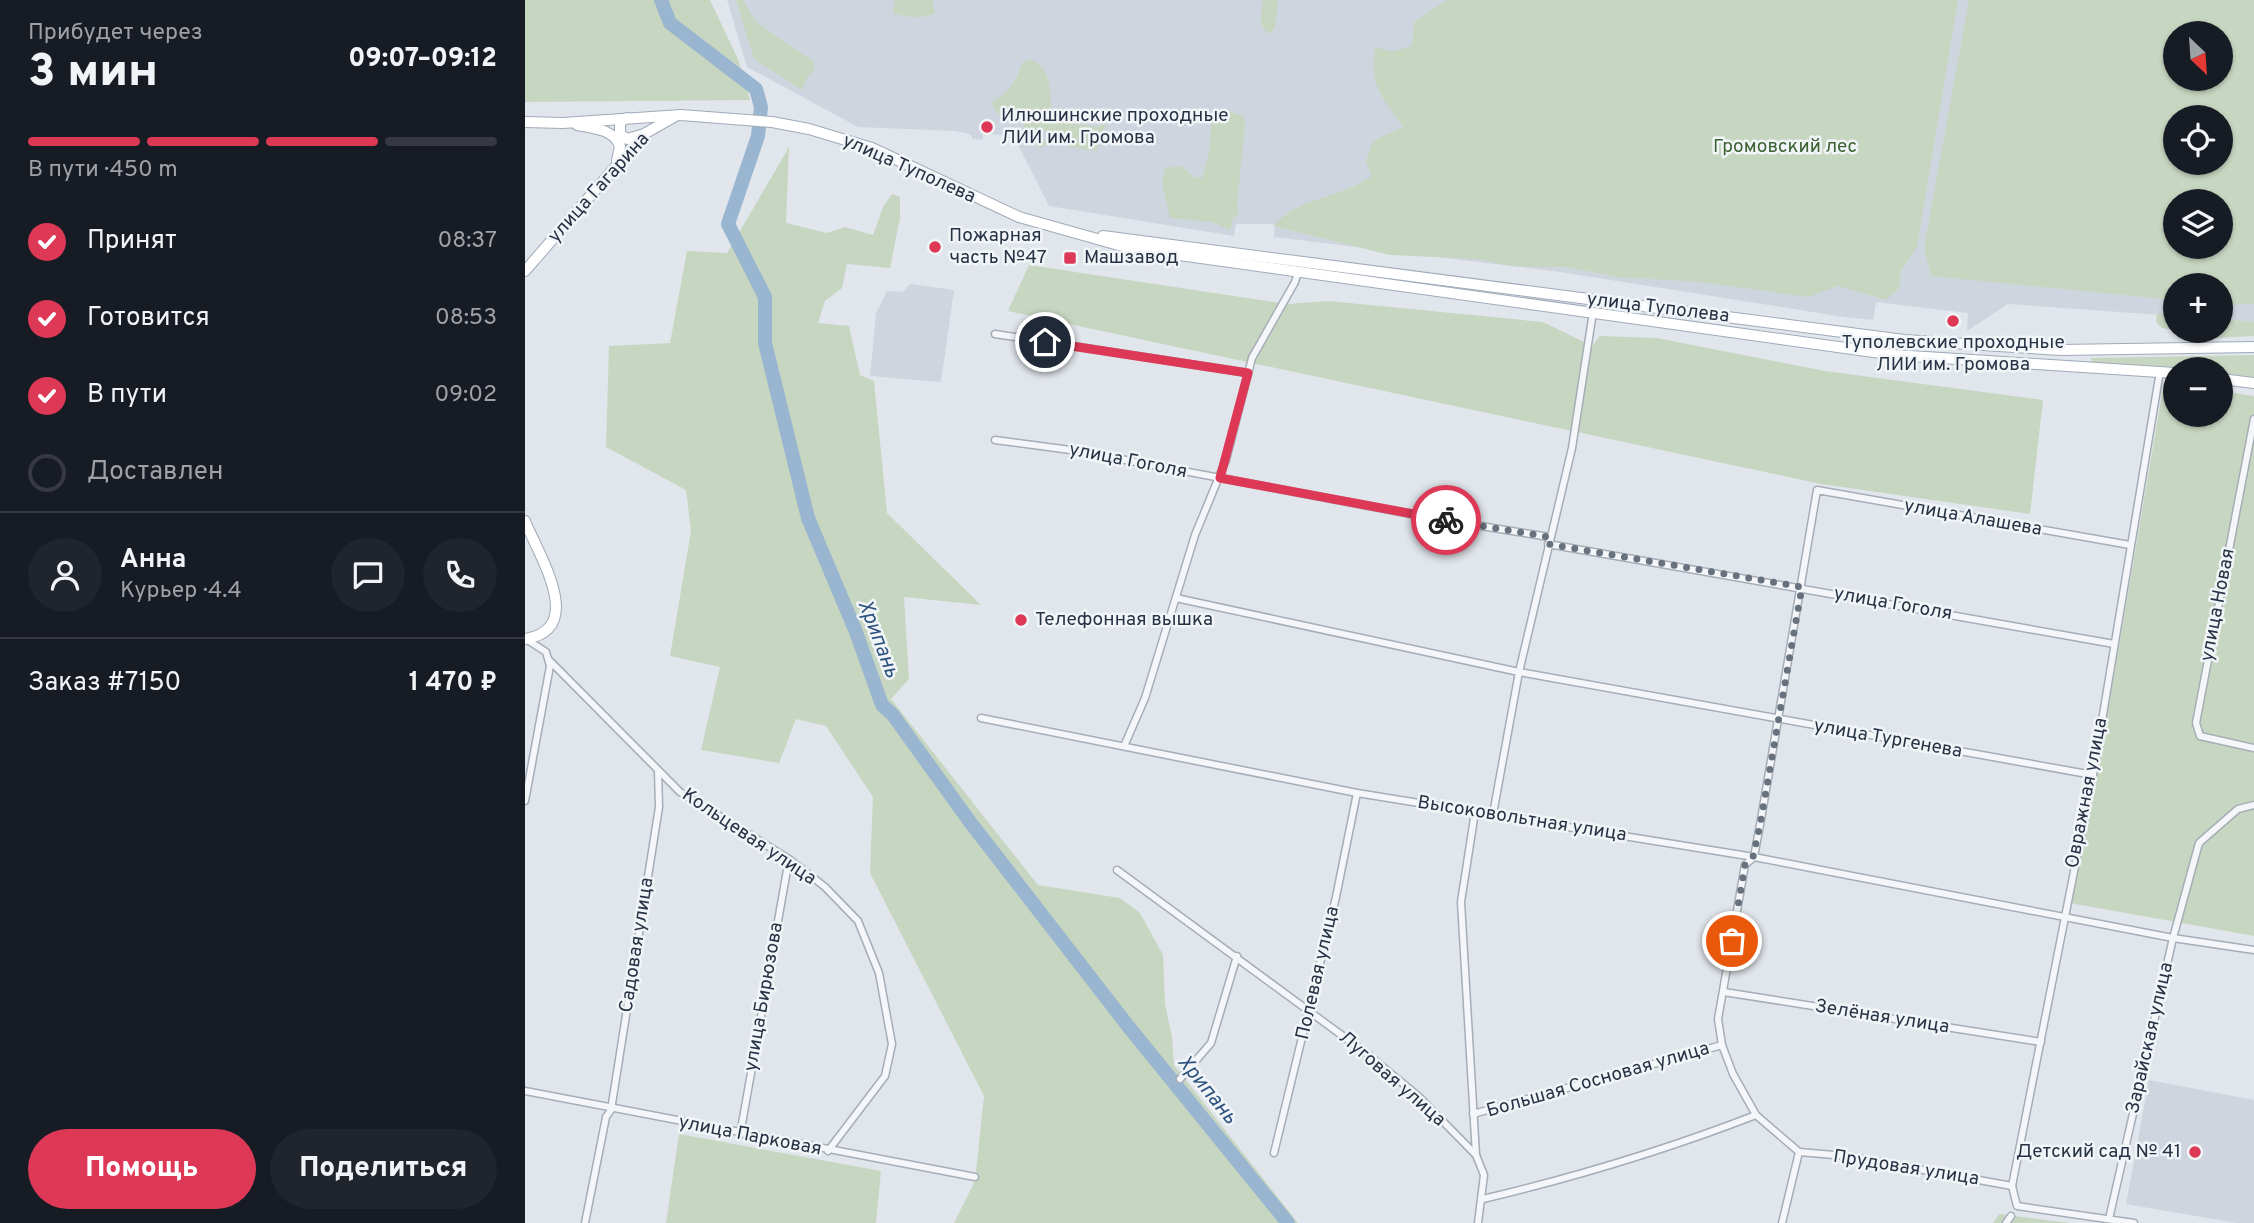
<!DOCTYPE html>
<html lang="ru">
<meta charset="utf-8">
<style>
body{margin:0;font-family:Overpass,sans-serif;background:#20242c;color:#f1f3f6;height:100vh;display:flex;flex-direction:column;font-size:26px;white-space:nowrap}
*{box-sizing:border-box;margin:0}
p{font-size:23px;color:#9ea1a6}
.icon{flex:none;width:38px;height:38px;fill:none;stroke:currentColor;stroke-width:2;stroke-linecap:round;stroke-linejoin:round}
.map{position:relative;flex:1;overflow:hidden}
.drawer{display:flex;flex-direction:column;background:#171b24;width:525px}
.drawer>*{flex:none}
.needle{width:46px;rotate:155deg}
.fabs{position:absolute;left:1638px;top:21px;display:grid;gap:14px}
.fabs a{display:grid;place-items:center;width:70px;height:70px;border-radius:50%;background:#171b24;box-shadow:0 2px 5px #0004;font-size:35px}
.pin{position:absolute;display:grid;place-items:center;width:60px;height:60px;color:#fff;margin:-30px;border:4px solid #fff;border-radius:50%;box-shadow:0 2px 7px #0007}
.courier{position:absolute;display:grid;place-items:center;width:70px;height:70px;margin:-35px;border:5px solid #dd3957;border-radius:50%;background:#fff;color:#222;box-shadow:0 2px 9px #0007}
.headline em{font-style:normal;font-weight:800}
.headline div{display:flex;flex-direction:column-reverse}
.headline{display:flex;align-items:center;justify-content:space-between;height:119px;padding:0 28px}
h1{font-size:46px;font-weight:800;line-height:52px}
.bar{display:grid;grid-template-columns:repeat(4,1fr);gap:10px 7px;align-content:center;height:84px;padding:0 28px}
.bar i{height:9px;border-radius:5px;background:#363941}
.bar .on{background:#dd3957}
.bar p{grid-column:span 4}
.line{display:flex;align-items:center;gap:18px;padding:0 28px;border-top:2px solid #363941}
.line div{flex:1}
.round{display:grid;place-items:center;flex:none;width:74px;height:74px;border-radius:37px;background:#20242c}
ol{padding:0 28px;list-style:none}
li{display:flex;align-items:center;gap:21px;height:77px}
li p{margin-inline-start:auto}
li .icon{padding:7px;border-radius:50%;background:#dd3957;color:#fff;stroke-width:4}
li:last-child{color:#9ea1a6}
li i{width:38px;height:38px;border:4px solid #363941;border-radius:50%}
.cta{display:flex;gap:14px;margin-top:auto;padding:14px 28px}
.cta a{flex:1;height:80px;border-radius:42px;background:#dd3957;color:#fff;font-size:28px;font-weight:800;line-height:80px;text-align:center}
.cta a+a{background:#20242c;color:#f1f3f6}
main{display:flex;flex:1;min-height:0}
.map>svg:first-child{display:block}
.built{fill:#cfd5de;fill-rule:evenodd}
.green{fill:#c7d6c1;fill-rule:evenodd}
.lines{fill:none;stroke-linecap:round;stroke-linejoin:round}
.river{stroke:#99b5cf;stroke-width:14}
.minor-casing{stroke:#a5adb7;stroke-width:9}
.primary-casing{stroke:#9faab9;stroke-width:12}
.minor{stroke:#f5f6f9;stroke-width:6}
.primary{stroke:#fff;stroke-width:10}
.done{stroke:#68727f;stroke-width:7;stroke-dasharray:0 12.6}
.route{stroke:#dd3957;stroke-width:9}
.poi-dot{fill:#dd3957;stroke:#f1f5f8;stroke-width:2.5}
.labels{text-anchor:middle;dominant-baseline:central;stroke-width:5;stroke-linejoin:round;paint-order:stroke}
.poi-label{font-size:19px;fill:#273345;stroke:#f1f5f8;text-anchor:start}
.park-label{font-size:19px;fill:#3d6333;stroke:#f1f5f8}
.street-label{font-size:19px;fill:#273345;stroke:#f1f5f8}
.water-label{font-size:21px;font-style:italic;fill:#2d537e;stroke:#f1f5f8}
</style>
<main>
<section class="drawer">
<div class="headline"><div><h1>3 мин</h1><p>Прибудет через</p></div><em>09:07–09:12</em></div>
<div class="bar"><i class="on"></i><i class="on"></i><i class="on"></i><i></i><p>В пути · 450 m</p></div>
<ol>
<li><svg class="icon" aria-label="check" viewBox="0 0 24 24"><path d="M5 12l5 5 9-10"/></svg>Принят<p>08:37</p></li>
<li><svg class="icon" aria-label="check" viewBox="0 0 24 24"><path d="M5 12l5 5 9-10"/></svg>Готовится<p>08:53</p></li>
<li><svg class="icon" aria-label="check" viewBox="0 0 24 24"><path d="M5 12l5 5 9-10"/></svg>В пути<p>09:02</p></li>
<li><i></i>Доставлен</li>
</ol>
<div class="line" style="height:126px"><a class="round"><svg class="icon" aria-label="person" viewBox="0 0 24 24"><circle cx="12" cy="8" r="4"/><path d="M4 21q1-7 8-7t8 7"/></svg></a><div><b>Анна</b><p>Курьер · 4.4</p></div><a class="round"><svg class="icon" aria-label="chat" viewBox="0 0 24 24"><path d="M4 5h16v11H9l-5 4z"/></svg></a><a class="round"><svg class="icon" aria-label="phone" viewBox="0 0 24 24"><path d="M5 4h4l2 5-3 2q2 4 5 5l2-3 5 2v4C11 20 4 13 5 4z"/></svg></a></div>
<div class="line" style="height:91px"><div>Заказ #7150</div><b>1 470 ₽</b></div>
<div class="cta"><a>Помощь</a><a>Поделиться</a></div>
</section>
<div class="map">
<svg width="1729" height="1223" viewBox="0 0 1729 1223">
<rect width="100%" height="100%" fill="#e1e6ec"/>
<!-- built -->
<g class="built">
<path d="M202,0H1729V322L1696,319V285H1650V316L1483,304L1442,331L1443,313L1351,302L1348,320L1319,317L1035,272L749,237L750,224H711L709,236L524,206L490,139L481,138V135L458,134V140L447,139V136L441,133L429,131L333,127L222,67ZM1650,33H1696V79H1650ZM1650,117H1696V163H1650ZM1650,201H1696V247H1650Z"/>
<polygon points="385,284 429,290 416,382 345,376 351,313 362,291 378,292"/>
<polygon points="1624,1080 1729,1100 1729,1223 1711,1223 1601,1204"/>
</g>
<!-- green -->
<g class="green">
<polygon points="0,0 185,0 213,59 225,100 0,102"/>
<polygon points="211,0 218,0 231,22 289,62 289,70 283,76 277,90 229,59"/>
<path d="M370,0H407L410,13C397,19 381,18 368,13Z"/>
<path d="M738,0H753L750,28L744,34C732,24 736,14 738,0Z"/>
<path d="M922,0H1433L1392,247L1376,271L1374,288L1361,300L1313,286L1283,297L1176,282L1092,277L1042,267L986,266L953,259L865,255L748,226C775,196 815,199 847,176L841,161L848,141L878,127C856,96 845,87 850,47L867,52L887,46L889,22Z"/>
<path d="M1444,0H1729V304L1696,305V285H1650V300L1406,276L1399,248ZM1650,33H1696V79H1650ZM1650,117H1696V163H1650ZM1650,201H1696V247H1650Z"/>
<path d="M504,59C532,68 522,99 529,121L573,127L581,123L571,151L544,147L533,135L519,130L517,138L522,145L514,148L495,121C481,120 471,116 467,102C484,92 491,82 497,63Z"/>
<polygon points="701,110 718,116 720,124 712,205 714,213 708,218 705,230 687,222 645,218 637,183 640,168 656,166 669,177 677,178 684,153 687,119"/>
<polygon points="264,147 261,223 302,233 320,227 348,235 358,207 367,194 375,197 375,218 365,268 322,264 317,288 300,301 293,323 324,326 335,375 349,381 362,513 456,605 379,597 384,679 366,699 513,885 595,898 615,913 638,955 640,1004 647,1037 649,1065 773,1223 429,1223 450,1181 459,1096 345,873 348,797 301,726 271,719 254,763 176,750 195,667 145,656 166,531 161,490 81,447 84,346 145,343 162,251 202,253"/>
<polygon points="504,265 762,304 804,301 1018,322 1067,346 1075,336 1132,338 1300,371 1518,400 1505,514 1296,484 483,311"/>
<polygon points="1632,314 1650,316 1650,331 1696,331 1696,319 1729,322 1729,336 1690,338 1637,328 1631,322"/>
<polygon points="1729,355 1729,377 1696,373 1696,369 1567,363 1566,358"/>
<polygon points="1639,382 1650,384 1650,415 1696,415 1696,391 1729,396 1729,936 1545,903 1570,787"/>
<polygon points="154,1134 356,1171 351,1223 141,1223"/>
<polygon points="1474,1214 1545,1223 1468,1223"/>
</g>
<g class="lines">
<!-- river -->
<polyline class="river" points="136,0 145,23 231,89 236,107 233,136 203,224 240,297 240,343 283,518 331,632 357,705 368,715 445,822 603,1026 763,1223"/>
<!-- minor casing -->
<g class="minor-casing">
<g id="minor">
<polyline points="470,334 723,373"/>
<polyline points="1729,419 1671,723 1675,736 1729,748"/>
<polyline points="470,440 553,451 912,519 1024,537"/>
<polyline points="1023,544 1589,644"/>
<polyline points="651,598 994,672 1568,775"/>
<polyline points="24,660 155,792 264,859 300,887 333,921 354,973 367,1044 360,1076 303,1151"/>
<polyline points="456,718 832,793 1229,857 1648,938 1729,950"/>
<polyline points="600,744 620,698 670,535 701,460 727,358 770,282 773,272"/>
<polyline points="0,801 25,666 21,652 1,639"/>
<polyline points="950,812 936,902 951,1155 959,1175 953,1223"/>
<polyline points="968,814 994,672 1047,448 1068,312"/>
<polyline points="592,870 841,1053 893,1096 951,1155"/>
<polyline points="1199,992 1516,1042"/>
<polyline points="655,1079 686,1043 712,956"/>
<polyline points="0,1091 450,1177"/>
<polyline points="948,1114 1197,1045"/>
<polyline points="215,1135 264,859"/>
<polyline points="1274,1152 1231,1115 1208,1074 1197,1045 1193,1019 1220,865 1229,857 1235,825 1292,490 1605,545"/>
<polyline points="1274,1152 1321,1156 1487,1186"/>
<polyline points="749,1153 811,897 832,793"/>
<path d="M958,1199C1055,1176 1138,1151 1231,1115"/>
<polyline points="1584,1219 1648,938 1674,843 1713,809 1729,805"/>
<polyline points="60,1223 81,1117 86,1110 134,807 133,771"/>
<polyline points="1257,1223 1274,1152"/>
<polyline points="1481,1223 1486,1216"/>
<polyline points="1609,1223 1492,1206 1487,1186 1568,775 1635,371"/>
</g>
</g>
<!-- primary casing -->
<g class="primary-casing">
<g id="primary">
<polyline points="102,118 95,122 95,134 102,139 116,135"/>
<polyline points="0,122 38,123 156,115 247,122 284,129 347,148 494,217 604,248 1370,355 1650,373"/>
<path d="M52,125C69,128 88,129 95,146L92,161"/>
<polyline points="578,236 1379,340 1536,350 1729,347"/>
<polyline points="0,271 119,134 149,117"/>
<polyline points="1696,379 1729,383"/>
<path d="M0,521C14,556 62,629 0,639"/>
</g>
</g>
<!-- minor -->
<use href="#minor" class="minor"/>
<!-- primary -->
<use href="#primary" class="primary"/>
</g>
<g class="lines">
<!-- done -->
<polyline class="done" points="921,520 1024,537 1023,544 1277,587 1235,825 1228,857 1220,865 1207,941"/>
<!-- route -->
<polyline class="route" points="520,342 723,373 695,478 921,520"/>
</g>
<!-- markers -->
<g class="poi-dot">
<circle cx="462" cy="127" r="7"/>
<circle cx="410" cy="247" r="7"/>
<rect x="538" y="251" width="14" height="14" rx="3.5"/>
<circle cx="1428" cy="321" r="7"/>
<circle cx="496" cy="620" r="7"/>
<circle cx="1670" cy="1152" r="7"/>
</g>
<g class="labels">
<!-- poi labels -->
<g class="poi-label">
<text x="476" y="116">Илюшинские проходные<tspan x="476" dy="22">ЛИИ им. Громова</tspan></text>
<text x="424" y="236">Пожарная<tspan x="424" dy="22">часть №47</tspan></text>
<text x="559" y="258">Машзавод</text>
<text x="1428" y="343" text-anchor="middle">Туполевские проходные<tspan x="1428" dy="22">ЛИИ им. Громова</tspan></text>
<text x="510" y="620">Телефонная вышка</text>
<text x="1656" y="1152" text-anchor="end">Детский сад № 41</text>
</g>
<!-- park labels -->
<g class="park-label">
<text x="1260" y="147">Громовский лес</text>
</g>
<!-- street labels -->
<g class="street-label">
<text transform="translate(384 169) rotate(24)">улица Туполева</text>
<text transform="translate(74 188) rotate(-48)">улица Гагарина</text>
<text transform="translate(1133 308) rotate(7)">улица Туполева</text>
<text transform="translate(603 461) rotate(11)">улица Гоголя</text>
<text transform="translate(1448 518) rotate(10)">улица Алашева</text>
<text transform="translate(1368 604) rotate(10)">улица Гоголя</text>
<text transform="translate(1693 605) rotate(-79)">улица Новая</text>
<text transform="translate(1363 739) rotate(10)">улица Тургенева</text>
<text transform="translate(1562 793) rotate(-79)">Овражная улица</text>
<text transform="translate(997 819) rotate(9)">Высоковольтная улица</text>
<text transform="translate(224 837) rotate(34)">Кольцевая улица</text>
<text transform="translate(112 945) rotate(-81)">Садовая улица</text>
<text transform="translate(793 973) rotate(-77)">Полевая улица</text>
<text transform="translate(239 997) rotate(-80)">улица Бирюзова</text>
<text transform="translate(1357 1017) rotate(9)">Зелёная улица</text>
<text transform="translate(1625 1038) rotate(-77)">Зарайская улица</text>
<text transform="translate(867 1079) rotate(41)">Луговая улица</text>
<text transform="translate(1073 1080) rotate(-16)">Большая Сосновая улица</text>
<text transform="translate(225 1136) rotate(11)">улица Парковая</text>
<text transform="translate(1381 1168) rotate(9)">Прудовая улица</text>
</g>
<!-- water labels -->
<g class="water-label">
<text transform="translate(353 639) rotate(69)">Хрипань</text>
<text transform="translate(682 1090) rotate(51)">Хрипань</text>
</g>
</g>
</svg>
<div class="fabs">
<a><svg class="needle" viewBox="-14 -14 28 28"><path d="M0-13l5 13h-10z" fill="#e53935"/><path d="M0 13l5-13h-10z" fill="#9ea1a6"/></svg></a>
<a><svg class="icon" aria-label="locate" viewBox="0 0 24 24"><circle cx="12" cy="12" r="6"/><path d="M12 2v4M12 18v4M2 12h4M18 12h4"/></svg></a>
<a><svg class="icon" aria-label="layers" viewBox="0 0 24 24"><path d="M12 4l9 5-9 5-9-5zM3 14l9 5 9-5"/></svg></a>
<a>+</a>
<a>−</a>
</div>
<div class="pin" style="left:1207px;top:941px;background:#ea580c"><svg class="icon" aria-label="bag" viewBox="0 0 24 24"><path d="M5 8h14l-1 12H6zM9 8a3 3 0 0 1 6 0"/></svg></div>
<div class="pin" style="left:520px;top:342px;background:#1f2937"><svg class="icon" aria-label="home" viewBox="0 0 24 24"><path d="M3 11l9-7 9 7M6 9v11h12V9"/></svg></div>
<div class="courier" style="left:921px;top:520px"><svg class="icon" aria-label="bike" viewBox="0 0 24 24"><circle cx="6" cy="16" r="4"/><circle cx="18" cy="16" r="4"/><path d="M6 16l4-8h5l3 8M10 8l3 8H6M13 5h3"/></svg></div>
</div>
</main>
